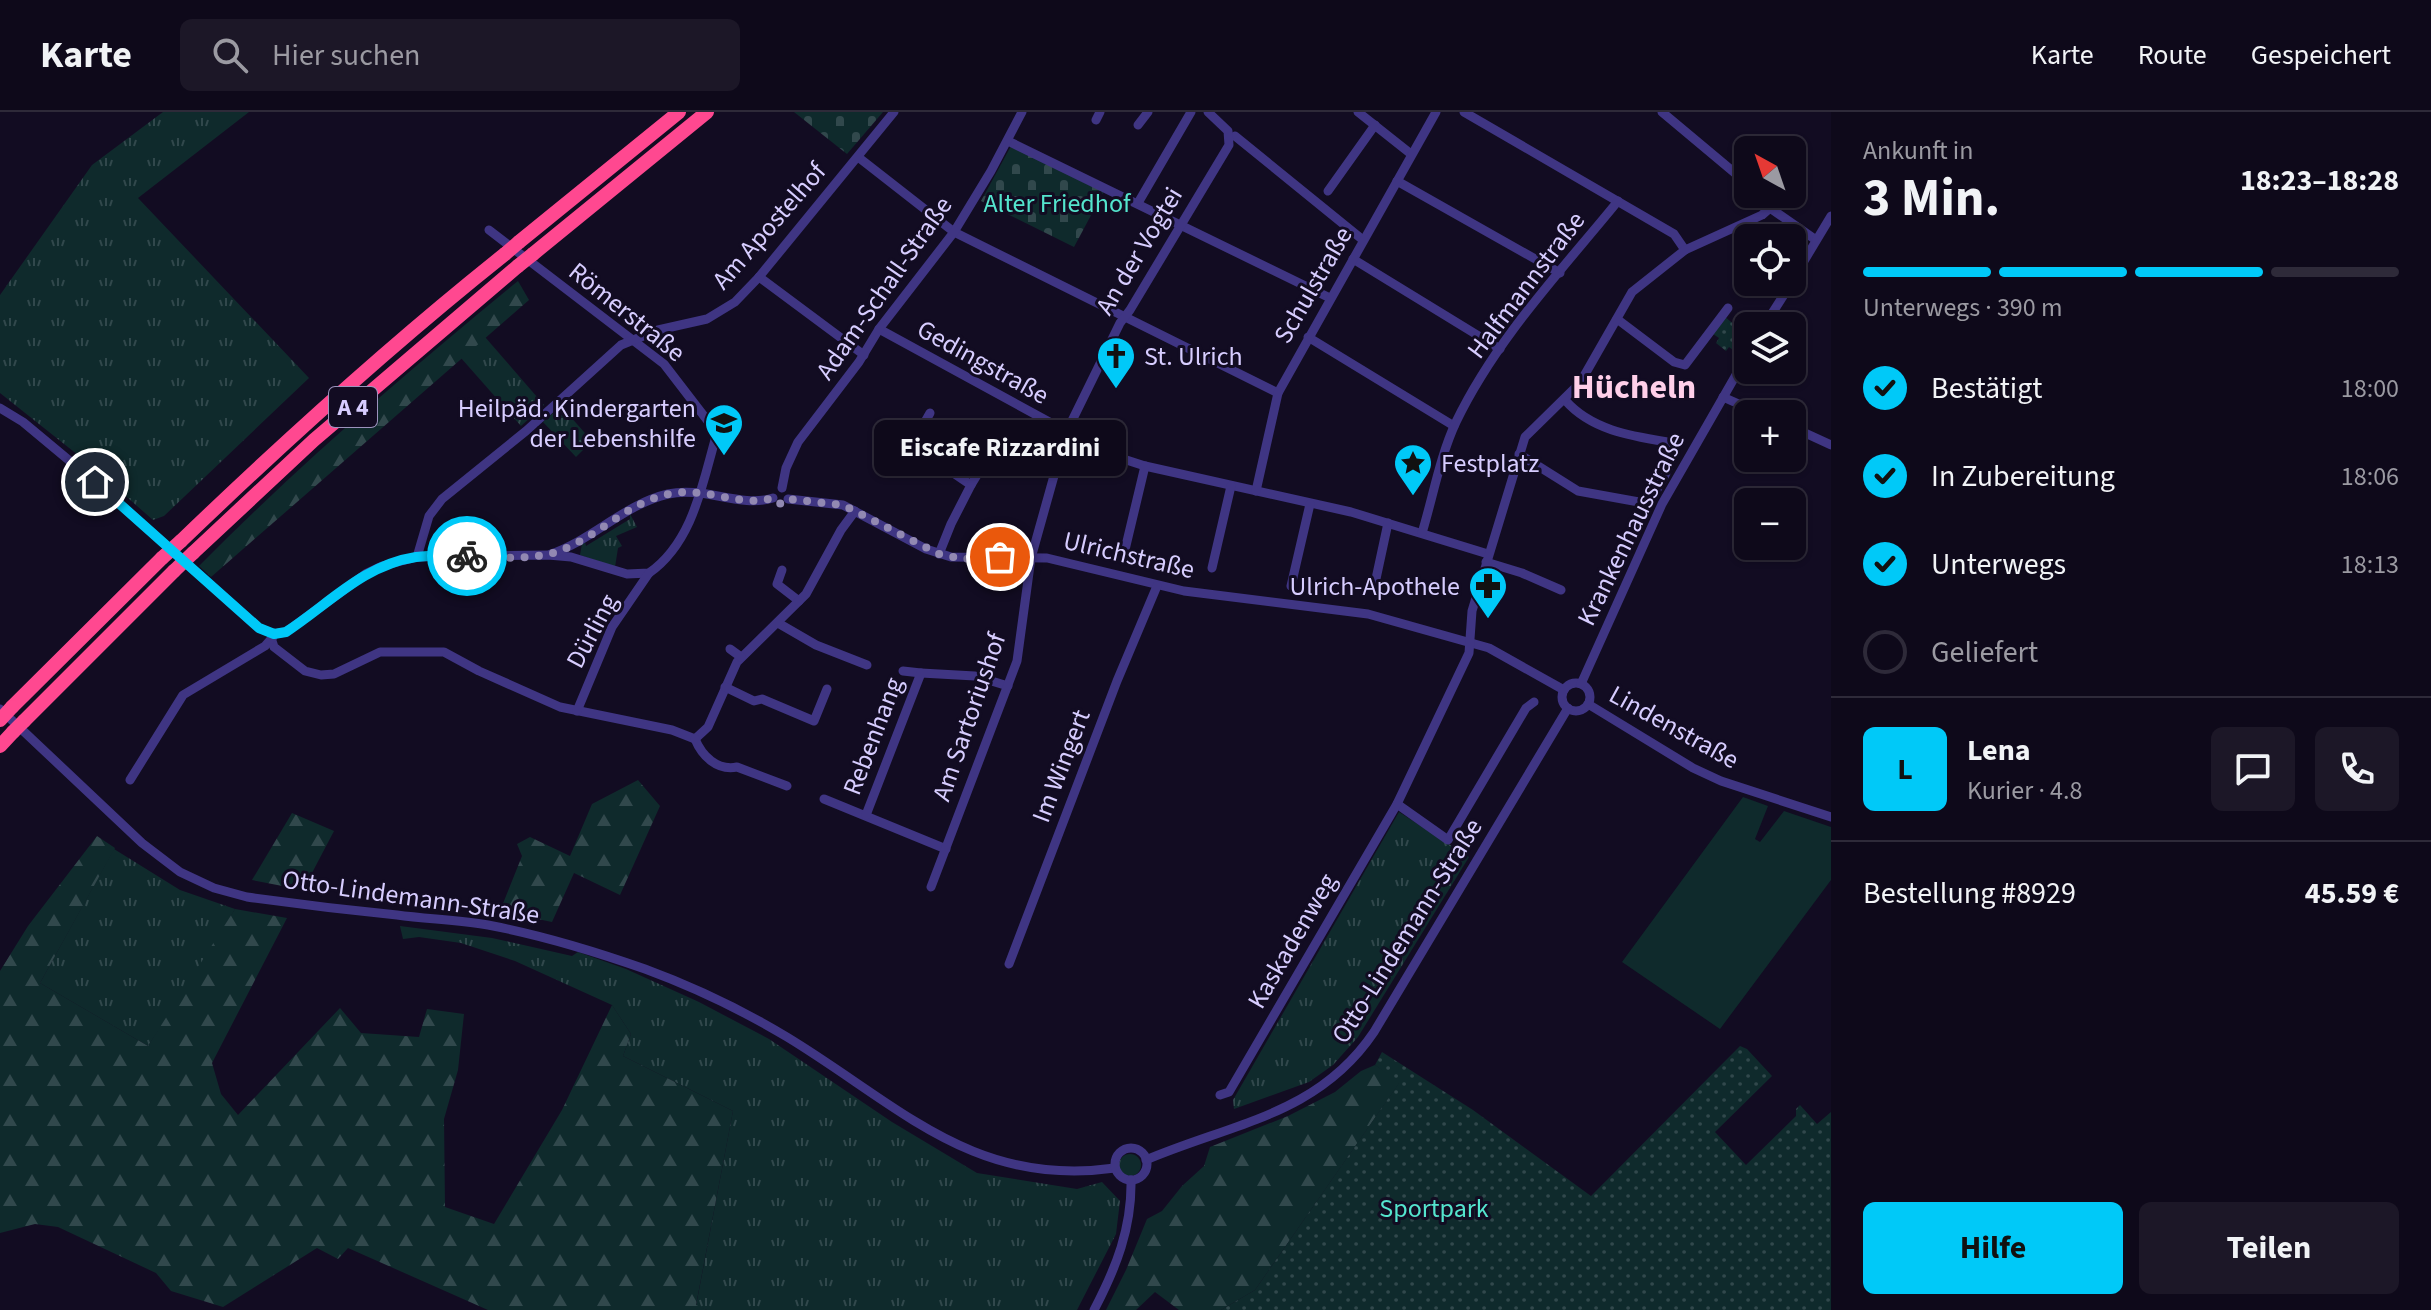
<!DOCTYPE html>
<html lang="de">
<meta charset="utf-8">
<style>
body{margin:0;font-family:"Source Sans 3",sans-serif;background:#1c1727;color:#f1f3f6;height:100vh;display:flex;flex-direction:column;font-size:30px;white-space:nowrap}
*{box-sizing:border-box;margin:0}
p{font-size:26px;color:#9b9aa2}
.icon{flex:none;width:44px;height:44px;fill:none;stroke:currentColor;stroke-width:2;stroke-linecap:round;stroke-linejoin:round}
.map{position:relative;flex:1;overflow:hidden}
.panel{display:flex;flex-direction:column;background:#0e091a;width:600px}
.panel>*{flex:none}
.needle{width:52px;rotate:320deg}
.buttons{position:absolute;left:1734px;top:24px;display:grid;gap:16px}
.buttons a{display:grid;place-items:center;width:72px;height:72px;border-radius:12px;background:#0e091a;box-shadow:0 2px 6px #0004,0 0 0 2px #2e2a39;font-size:40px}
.pin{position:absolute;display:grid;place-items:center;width:68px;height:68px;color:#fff;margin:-34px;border:4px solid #fff;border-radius:50%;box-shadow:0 2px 8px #0007}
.courier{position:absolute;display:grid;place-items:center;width:80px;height:80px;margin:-40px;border:6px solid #00c9f8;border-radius:50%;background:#fff;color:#222;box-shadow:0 2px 10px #0007}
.bubble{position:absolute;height:56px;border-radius:12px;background:#0e091a;box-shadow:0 2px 6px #0004,0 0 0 2px #2e2a39;font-size:26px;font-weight:700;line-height:56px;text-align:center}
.headline em{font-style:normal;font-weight:700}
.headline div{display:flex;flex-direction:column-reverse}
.headline{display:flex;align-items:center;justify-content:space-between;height:136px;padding:0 32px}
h1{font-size:52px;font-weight:700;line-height:60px}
.bar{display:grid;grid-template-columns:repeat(4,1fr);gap:12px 8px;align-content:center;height:96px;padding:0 32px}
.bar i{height:10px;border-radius:6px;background:#2e2a39}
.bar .selected{background:#00c9f8}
.bar p{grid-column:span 4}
.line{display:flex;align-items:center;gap:20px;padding:0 32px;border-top:2px solid #2e2a39}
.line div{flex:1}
.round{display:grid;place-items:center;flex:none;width:84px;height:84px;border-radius:12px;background:#1c1727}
ol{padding:0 32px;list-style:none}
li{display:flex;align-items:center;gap:24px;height:88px}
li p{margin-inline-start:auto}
li .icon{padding:8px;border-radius:50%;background:#00c9f8;color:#111;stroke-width:4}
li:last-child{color:#9b9aa2}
li i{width:44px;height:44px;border:4px solid #2e2a39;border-radius:50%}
.cta{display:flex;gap:16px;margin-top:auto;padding:16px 32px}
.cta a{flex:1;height:92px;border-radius:12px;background:#00c9f8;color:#111;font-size:32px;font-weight:700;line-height:92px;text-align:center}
.cta a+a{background:#1c1727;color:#f1f3f6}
header{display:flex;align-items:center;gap:48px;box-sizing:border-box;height:112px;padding:0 40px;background:#0e091a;border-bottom:2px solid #2e2a39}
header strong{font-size:38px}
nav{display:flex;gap:44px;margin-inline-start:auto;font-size:28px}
.search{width:560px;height:72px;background:#1c1727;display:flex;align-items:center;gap:20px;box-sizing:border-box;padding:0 28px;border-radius:12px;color:#9b9aa2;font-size:30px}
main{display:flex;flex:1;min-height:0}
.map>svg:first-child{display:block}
.grass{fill:url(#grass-tufts)}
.forest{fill:url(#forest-firs)}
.cemetery{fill:url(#cemetery-stones)}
.park{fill:url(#park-dots)}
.garden{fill:#0f2a2c}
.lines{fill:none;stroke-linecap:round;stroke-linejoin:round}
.minor{stroke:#3f3583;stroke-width:9}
.highway{stroke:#ff4890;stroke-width:14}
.highway-bridge{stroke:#ff4890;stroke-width:14}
.done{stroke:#9289b2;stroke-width:8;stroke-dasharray:0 14.4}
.route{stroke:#00c9f8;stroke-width:10}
.labels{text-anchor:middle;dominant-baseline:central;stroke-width:6;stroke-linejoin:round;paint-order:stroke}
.shield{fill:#120c22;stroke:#9c93bd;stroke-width:2}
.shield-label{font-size:24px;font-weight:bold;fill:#d7cdff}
.park-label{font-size:26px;fill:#54e4cd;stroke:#120c22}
.street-label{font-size:26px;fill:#d7cdff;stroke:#120c22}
.poi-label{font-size:26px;fill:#d7cdff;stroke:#120c22;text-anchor:start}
.district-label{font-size:34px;font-weight:bold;fill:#ffcfe9;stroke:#120c22}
</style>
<header>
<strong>Karte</strong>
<div class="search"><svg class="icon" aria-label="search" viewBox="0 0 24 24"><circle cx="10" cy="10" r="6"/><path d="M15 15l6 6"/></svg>Hier suchen</div>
<nav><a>Karte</a><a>Route</a><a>Gespeichert</a></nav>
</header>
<main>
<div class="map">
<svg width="1831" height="1198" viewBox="0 0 1831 1198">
<defs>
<pattern id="grass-tufts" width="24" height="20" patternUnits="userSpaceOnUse" patternTransform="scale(2)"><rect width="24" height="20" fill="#0f2a2c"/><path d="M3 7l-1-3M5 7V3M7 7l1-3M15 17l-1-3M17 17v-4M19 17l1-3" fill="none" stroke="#31484c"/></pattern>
<pattern id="forest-firs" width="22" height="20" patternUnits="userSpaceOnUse" patternTransform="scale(2)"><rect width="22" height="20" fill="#0f2a2c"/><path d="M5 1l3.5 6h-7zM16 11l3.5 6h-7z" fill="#31484c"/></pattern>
<pattern id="cemetery-stones" width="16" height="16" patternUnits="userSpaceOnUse" patternTransform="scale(2)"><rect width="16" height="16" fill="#0f2a2c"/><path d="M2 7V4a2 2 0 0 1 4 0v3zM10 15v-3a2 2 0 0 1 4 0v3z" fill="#31484c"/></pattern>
<pattern id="park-dots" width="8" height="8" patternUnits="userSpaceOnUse" patternTransform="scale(2)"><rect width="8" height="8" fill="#0f2a2c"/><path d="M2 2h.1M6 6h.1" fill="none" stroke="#31484c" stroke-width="1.8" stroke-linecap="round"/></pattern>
</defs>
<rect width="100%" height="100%" fill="#120c22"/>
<!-- grass -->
<g class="grass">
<polygon points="163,0 249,0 138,86 309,266 164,404 153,408 88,351 0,281 0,183 92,53"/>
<polygon points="485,225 544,293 521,314 461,246"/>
<polygon points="561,294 592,329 576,345 543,310"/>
<polygon points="630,402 637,415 616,424 622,434 618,436 615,455 580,443 582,432 585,430 586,434 630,407"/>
<polygon points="1399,700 1469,745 1358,925 1333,953 1309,970 1234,997 1233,988"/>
<polygon points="114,737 180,778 235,797 197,861 148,934 40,871"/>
<polygon points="400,814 492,826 572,844 578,840 626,857 699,890 769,927 892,1010 977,1061 1077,1077 1102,1070 1120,1089 1116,1122 1077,1198 707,1198 696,1194 733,999 623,944 631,922 612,893 515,849 461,831 419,825 403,827"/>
<circle cx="1130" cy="1053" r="11"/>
</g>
<!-- forest -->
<g class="forest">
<path d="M518,169L529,188L211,465L199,454C299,353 407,260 518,169Z"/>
<polygon points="638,668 660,694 620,783 574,761 552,810 500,799 522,744 517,732 530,725 570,744 592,692"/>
<polygon points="292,701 334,719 303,778 252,768"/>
<polygon points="97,724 115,736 40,871 148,934 235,797 287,806 212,951 221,982 238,1003 340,896 361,921 419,925 427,897 464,902 458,958 444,1007 445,1095 494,1112 562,998 612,893 631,922 623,944 733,999 696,1193 707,1198 488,1198 348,1136 338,1147 317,1136 223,1195 171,1179 156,1161 58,1115 35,1112 0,1121 0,859 28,814"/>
<polygon points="1375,953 1400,970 1255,1178 1221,1198 1179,1198 1155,1180 1136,1198 1106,1198 1126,1158 1147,1107 1162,1099 1182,1074 1204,1054 1210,1035 1288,1004 1335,980 1361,959"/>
</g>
<!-- cemetery -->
<g class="cemetery">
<polygon points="794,0 883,0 847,42"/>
<polygon points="1011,34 1104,79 1074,135 981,89"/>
</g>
<!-- park -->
<g class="park">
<polygon points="1724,204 1748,224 1738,242 1729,235 1726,239 1716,231 1719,226 1713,222"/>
<polygon points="1740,934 1747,937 1772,964 1715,1020 1746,1053 1796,1004 1796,997 1800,993 1817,1012 1831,1000 1831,1198 1221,1198 1255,1178 1399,971 1375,953 1382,940 1473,998 1591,1084"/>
</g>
<!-- garden -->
<polygon class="garden" points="1743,685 1768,694 1755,727 1760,730 1784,699 1831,715 1831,768 1720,917 1622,850"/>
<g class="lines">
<!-- minor -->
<g class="minor">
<polyline points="1358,0 1411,42"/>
<polyline points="1464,0 1674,122 1685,138"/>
<polyline points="1662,0 1748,72"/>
<polyline points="1096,8 1100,0"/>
<polyline points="1138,13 1148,0"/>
<polyline points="1235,24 1363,128"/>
<polyline points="1008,29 1330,186"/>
<polyline points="858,45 954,120 1278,281"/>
<polyline points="1397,69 1560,161"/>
<polyline points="1328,79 1375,13"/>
<polyline points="1759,82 1770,96 1816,128"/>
<polyline points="1138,91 1191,0"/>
<polyline points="1780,126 1790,111"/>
<polyline points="1353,147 1500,237"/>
<polyline points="759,165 864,243"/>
<polyline points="1792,169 1831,104"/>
<polyline points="1777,174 1777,170"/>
<polyline points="1617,207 1674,250 1685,253 1728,196"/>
<polyline points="1764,214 1792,170"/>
<polyline points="879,217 1108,342 1145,354 1351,400 1488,442"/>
<polyline points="1308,225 1454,314"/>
<polyline points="1723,285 1761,302"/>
<path d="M0,296L23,310L95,370L259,516L274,522L286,520L367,461L382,454L417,445L548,443L571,445L627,462L649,461C692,431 702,374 715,328L714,317L664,252L489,118"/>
<polyline points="930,301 912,333 971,373 951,412 939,442"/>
<polyline points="1792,315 1831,333"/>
<path d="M1519,342L1578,379L1639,390L1651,388C1659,372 1680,346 1668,330C1631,324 1591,318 1565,288"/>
<polyline points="942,354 962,319"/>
<polyline points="971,373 993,337"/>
<polyline points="782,376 786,356 798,330 859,250 879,217 954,120 991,59 1022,0"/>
<polyline points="1256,379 1278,281 1436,0"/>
<polyline points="788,387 843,393 926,437 951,445 1047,446 1184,479 1368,502 1489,536 1564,578"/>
<path d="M1422,421C1433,385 1440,344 1456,310C1496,227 1561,159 1618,89"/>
<path d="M551,442C592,428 625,392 668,382C705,374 739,396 773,386"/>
<polyline points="1124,442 1145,354"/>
<polyline points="417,445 429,404 442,387 526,319 621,233 658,218 707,207 735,190 759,165 894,0"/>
<polyline points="1486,450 1522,461 1561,478"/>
<polyline points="1212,456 1231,374"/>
<polyline points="782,458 777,472 799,489"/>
<polyline points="1291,474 1310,392"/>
<polyline points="1374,476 1388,411"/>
<polyline points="778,511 816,533 867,553"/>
<polyline points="272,529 274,535 305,559 321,563 334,562 380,540 444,540 479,559 560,595 672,618 695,627 708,615 737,550 806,482 841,418 855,399"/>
<polyline points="730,537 741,545"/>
<polyline points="903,559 921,561"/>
<circle cx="1576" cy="585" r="14"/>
<polyline points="1581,572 1662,392 1748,242"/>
<polyline points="725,575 754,589 762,587 814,609 827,577"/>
<polyline points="1588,592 1693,656 1721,669 1831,705"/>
<path d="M0,597L142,731L180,760L214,776L247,785C297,792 347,798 397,803C427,807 458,808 488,813C541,823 594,839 645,857C694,875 742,898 787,925C899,993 973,1076 1115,1056"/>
<polyline points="577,599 612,515 649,461"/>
<path d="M695,627C702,644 717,659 737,655L787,674"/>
<polyline points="130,668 183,583 265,534 273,525"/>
<polyline points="824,687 946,737"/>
<polyline points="1397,692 1448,728 1526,596 1534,590"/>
<polyline points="866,703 921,561 975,564 1008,574"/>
<polyline points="931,775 1017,549 1031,446 1066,321 1120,211 1130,198 1229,33 1228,19 1208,0"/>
<polyline points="1009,852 1117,569 1157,474"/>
<polyline points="1220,983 1229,980 1397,692 1469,541 1472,499 1525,325 1580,271 1632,180 1685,138 1762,103 1770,96"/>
<circle cx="1131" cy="1052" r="16"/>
<path d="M1146,1048C1233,1011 1318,1003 1374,920L1568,596"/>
<path d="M1094,1198C1116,1156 1132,1116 1131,1068"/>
</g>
<!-- highway -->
<g class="highway">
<polyline points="519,130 679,0"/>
<polyline points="533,142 707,0"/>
<path d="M181,429C285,329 392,232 505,142"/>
<polyline points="193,441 314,328 518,154"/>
<polyline points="12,595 162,446"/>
<polyline points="24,609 174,459"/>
<polyline points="0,634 13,620"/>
</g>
<!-- highway-bridge -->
<g class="highway-bridge">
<polyline points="505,142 519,130"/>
<polyline points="518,154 533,142"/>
<polyline points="162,446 181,429"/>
<polyline points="174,459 193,441"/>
<polyline points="0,608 12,595"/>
<polyline points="13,620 24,609"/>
</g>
</g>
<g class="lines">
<!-- done -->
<path class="done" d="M467,444C496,445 531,449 559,439C598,425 628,390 669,382C706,374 740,396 773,386L781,392L788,387L843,393L939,442L963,447L1000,445"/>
<!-- route -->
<path class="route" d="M95,370L259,516L274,522L286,520C329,492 363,453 416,445C433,443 450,444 467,444"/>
</g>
<!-- icons -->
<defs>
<g id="church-pin" transform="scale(2)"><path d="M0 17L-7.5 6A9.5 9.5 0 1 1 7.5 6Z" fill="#00c9f8" stroke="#120c22"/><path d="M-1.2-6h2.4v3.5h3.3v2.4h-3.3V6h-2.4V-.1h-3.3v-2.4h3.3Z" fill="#111"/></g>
<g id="school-pin" transform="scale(2)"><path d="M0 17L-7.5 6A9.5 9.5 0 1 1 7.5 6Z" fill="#00c9f8" stroke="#120c22"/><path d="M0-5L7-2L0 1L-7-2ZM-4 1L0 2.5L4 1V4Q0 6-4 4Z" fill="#111"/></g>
<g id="sight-pin" transform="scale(2)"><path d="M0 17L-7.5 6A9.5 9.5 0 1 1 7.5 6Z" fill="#00c9f8" stroke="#120c22"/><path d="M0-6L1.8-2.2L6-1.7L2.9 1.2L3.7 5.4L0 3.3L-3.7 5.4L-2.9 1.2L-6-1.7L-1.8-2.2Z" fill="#111"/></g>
<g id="pharmacy-pin" transform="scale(2)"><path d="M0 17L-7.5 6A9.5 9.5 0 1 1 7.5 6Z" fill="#00c9f8" stroke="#120c22"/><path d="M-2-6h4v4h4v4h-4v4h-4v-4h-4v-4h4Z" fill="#111"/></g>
</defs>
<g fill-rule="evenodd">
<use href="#church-pin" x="1116" y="244"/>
<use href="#school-pin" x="724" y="311"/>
<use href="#sight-pin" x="1413" y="351"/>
<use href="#pharmacy-pin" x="1488" y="474"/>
</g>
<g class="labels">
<!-- shield labels -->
<rect class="shield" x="329" y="275" width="48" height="40" rx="6"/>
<g class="shield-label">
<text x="353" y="295">A 4</text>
</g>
<!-- park labels -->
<g class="park-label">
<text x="1057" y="91">Alter Friedhof</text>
<text x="1434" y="1096">Sportpark</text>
</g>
<!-- street labels -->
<g class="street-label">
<text transform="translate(769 114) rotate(-49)">Am Apostelhof</text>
<text transform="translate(1139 139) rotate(-59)">An der Vogtei</text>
<text transform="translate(1313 173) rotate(-60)">Schulstraße</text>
<text transform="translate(1526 173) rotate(-53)">Halfmannstraße</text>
<text transform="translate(884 176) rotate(-55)">Adam-Schall-Straße</text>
<text transform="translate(627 200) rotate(39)">Römerstraße</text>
<text transform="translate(983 250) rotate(29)">Gedingstraße</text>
<text transform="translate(1631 417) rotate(-64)">Krankenhausstraße</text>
<text transform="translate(1129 443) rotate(13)">Ulrichstraße</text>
<text transform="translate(592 519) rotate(-62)">Dürling</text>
<text transform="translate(969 605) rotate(-71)">Am Sartoriushof</text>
<text transform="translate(1674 615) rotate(29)">Lindenstraße</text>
<text transform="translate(873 624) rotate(-69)">Rebenhang</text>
<text transform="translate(1061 654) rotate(-69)">Im Wingert</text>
<text transform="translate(411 785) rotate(8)">Otto-Lindemann-Straße</text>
<text transform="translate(1407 819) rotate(-58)">Otto-Lindemann-Straße</text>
<text transform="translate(1292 829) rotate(-60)">Kaskadenweg</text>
</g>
<!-- poi labels -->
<g class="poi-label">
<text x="1144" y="244">St. Ulrich</text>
<text x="696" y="296" text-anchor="end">Heilpäd. Kindergarten<tspan x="696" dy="30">der Lebenshilfe</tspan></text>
<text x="1441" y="351">Festplatz</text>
<text x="1460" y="474" text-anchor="end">Ulrich-Apothele</text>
</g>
<!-- district labels -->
<g class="district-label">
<text x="1634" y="275">Hücheln</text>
</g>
</g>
</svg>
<div class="buttons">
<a><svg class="needle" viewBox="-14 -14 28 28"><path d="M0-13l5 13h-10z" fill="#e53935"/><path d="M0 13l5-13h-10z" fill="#9b9aa2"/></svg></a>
<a><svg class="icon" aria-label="locate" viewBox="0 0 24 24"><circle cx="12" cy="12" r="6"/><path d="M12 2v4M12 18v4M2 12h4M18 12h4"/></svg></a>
<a><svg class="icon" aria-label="layers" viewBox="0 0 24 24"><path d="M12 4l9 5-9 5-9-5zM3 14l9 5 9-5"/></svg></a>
<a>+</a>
<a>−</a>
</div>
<div class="pin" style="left:1000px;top:445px;background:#ea580c"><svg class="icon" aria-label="bag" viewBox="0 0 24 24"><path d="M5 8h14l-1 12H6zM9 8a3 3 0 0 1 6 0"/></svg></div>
<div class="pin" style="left:95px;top:370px;background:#1f2937"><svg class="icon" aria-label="home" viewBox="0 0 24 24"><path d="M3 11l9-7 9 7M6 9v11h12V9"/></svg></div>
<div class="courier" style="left:467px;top:444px"><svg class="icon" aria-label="bike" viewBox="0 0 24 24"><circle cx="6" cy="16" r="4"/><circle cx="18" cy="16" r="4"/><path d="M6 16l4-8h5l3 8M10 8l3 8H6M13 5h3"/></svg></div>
<div class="bubble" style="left:874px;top:308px;width:252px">Eiscafe Rizzardini</div>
</div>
<section class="panel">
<div class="headline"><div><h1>3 Min.</h1><p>Ankunft in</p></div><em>18:23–18:28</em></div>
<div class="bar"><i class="selected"></i><i class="selected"></i><i class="selected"></i><i></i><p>Unterwegs · 390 m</p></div>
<ol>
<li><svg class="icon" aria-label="check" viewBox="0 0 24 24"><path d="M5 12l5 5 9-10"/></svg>Bestätigt<p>18:00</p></li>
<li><svg class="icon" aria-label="check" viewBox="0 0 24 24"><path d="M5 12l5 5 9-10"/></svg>In Zubereitung<p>18:06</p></li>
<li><svg class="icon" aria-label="check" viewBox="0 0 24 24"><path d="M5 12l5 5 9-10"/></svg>Unterwegs<p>18:13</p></li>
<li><i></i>Geliefert</li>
</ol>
<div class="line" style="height:144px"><b class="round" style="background:#00c9f8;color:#111">L</b><div><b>Lena</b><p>Kurier · 4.8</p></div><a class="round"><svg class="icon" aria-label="chat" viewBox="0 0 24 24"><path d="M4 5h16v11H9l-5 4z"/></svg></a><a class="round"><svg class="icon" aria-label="phone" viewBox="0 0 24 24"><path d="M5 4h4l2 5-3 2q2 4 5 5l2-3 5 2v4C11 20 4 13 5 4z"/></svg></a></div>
<div class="line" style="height:104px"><div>Bestellung #8929</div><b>45.59 €</b></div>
<div class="cta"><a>Hilfe</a><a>Teilen</a></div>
</section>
</main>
